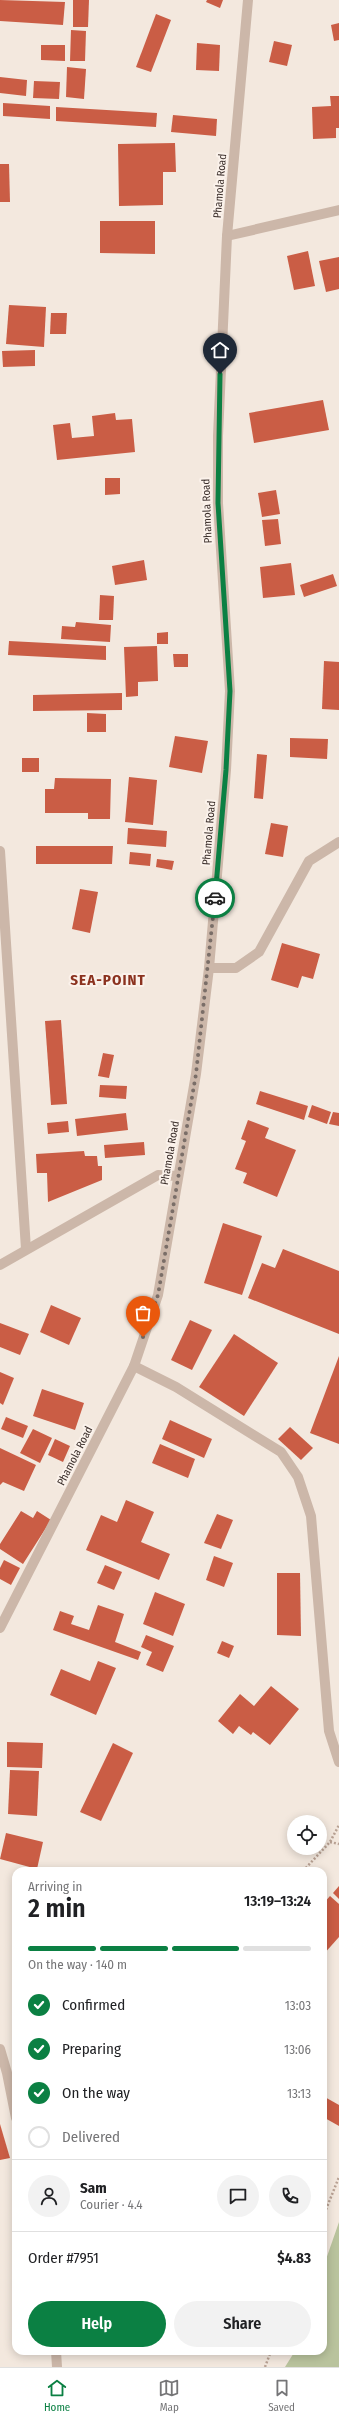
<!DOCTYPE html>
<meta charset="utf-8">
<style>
body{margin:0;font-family:"Fira Sans Condensed",sans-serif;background:#f2f2f2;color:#202124;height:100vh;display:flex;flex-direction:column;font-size:15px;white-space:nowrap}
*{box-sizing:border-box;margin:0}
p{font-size:13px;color:#757577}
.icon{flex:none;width:22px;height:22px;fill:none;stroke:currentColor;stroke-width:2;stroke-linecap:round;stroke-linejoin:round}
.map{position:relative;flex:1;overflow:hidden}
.drawer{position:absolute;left:12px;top:1867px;width:315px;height:488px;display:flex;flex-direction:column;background:#fff;border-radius:12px;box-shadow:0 2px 10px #0003}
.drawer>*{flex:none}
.tools{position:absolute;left:287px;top:1815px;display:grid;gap:8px}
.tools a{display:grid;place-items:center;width:40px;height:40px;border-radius:50%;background:#fff;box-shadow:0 2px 10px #0003;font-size:20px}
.pin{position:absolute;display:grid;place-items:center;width:34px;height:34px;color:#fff;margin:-41px -17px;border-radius:50% 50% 50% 0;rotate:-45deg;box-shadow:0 0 4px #0007}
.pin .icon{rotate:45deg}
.courier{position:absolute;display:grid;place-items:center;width:40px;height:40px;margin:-20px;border:3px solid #0b8043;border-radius:50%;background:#fff;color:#222;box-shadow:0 1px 5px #0007}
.headline em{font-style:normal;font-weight:600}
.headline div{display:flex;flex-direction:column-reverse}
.headline{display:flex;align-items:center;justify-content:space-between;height:68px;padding:0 16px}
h1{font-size:26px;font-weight:600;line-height:30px}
.bar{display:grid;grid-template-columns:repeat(4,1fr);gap:6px 4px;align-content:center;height:48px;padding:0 16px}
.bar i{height:5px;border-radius:3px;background:#e0e0e0}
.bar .on{background:#0b8043}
.bar p{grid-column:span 4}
.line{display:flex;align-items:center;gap:10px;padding:0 16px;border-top:1px solid #e0e0e0}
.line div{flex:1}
.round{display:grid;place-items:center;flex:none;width:42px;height:42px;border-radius:21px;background:#f2f2f2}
ol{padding:0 16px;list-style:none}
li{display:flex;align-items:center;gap:12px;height:44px}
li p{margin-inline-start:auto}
li .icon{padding:4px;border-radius:50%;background:#0b8043;color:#fff;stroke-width:4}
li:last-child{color:#757577}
li i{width:22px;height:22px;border:2px solid #e0e0e0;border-radius:50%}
.cta{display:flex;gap:8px;margin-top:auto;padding:8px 16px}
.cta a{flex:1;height:46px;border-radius:24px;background:#0b8043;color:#fff;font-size:16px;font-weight:600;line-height:46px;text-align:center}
.cta a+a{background:#f2f2f2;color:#202124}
.menu{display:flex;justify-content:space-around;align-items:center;height:56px;border-top:1px solid #e0e0e0;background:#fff;font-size:11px;color:#757577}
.menu a{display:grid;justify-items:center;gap:2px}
.menu .on{color:#0b8043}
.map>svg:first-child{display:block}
.green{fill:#b9c39d}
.building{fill:#ca5d45}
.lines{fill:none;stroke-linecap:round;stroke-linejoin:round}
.path{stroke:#b8a193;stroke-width:2.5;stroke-dasharray:2 2;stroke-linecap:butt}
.minor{stroke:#ccb7a9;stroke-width:10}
.done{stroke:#7a6e68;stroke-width:4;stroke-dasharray:0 7.2}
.route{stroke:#0b8043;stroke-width:5}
.labels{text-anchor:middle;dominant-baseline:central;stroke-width:4;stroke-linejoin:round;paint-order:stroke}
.street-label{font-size:11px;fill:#392d29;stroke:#fbf2eb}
.district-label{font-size:15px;font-weight:bold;letter-spacing:1px;fill:#8b321f;stroke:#fbf2eb}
</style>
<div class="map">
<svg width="339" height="2367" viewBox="0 0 339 2367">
<rect width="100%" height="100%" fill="#f3e8de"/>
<!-- green -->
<polygon class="green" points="339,2222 339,2367 285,2367 295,2351 323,2351 323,2268"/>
<!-- building -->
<g class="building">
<polygon points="0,0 65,2 63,25 0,21"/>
<polygon points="73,0 89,0 88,27 73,27"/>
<polygon points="207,0 223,0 220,8 206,2"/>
<polygon points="156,14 171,20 151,72 136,67"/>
<polygon points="339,23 339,40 334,41 331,25"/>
<polygon points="71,30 86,31 85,61 70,61"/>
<polygon points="274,41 292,45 287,66 269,62"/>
<polygon points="197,43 220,45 219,71 196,70"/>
<polygon points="41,45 65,45 65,61 41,60"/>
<polygon points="67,67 86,69 84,99 66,97"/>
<polygon points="0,77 27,80 26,96 0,93"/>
<polygon points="34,81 60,82 59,99 33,98"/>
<polygon points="330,96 339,96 339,128 336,128 336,138 313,139 312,107 331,106"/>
<polygon points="3,103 50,106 50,119 3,116"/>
<polygon points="56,107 157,113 156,127 56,121"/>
<polygon points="173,115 217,119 216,136 171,132"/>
<polygon points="175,143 176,172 163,172 163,205 119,206 118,144"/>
<polygon points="0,164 9,164 10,202 0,202"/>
<polygon points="100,221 155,221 155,254 100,253"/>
<polygon points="308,251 315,286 294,290 287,256"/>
<polygon points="339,257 339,289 326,292 319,261"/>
<polygon points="9,305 46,307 44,347 6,344"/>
<polygon points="51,313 67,313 66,334 50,334"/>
<polygon points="35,350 35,366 3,367 2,351"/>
<polygon points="323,400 329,430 254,443 249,413"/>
<polygon points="115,413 116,420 132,419 135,452 57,460 53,425 70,423 72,438 94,436 92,416"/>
<polygon points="105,478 120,478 120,494 105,495"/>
<polygon points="276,490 280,514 262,517 258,493"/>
<polygon points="278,519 281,544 265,546 262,520"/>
<polygon points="144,560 147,580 115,585 112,566"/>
<polygon points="291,563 295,595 263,598 260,567"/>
<polygon points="333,574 337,586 304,597 300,585"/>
<polygon points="100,595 114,596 113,620 99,620"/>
<polygon points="76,622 111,625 110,642 61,639 62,626 75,627"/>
<polygon points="168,632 168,644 157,644 157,633"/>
<polygon points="9,641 106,646 106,660 8,655"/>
<polygon points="157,646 158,681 138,682 138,696 126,697 124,647"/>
<polygon points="173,654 188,654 188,667 174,667"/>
<polygon points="324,661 339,662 339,710 322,709"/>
<polygon points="122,693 122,710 33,711 33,695"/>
<polygon points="87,713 106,714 106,732 87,732"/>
<polygon points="175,736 208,741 202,773 169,767"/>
<polygon points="290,738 328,739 327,759 290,757"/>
<polygon points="257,754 267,755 263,799 254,798"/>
<rect x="22" y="758" width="17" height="14"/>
<polygon points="129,777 157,780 153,825 125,822"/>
<polygon points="55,778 111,779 110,819 88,819 88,813 45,813 45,789 54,789"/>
<polygon points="271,823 288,826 283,857 265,854"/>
<polygon points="128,828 167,831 166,847 127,844"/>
<polygon points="36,846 113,846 112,864 36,864"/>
<polygon points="130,852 151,854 150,866 129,864"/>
<polygon points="157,859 174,861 172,870 156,867"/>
<polygon points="80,889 98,892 90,933 72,929"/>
<polygon points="282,943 320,954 313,979 302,976 298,988 271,980"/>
<polygon points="61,1020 67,1104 51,1105 45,1021"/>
<polygon points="103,1053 114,1055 109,1078 98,1076"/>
<polygon points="100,1085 127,1086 126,1099 99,1097"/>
<polygon points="260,1091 308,1106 304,1120 256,1104"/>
<polygon points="312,1105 331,1112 327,1124 308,1117"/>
<polygon points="333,1112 339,1113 339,1126 329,1124"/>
<polygon points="126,1113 128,1130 77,1136 75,1119"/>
<polygon points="248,1120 269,1128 265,1138 296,1150 277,1197 243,1183 247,1173 235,1169 246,1141 241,1139"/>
<polygon points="68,1121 69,1132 48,1134 47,1123"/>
<polygon points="144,1142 145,1155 105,1158 104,1145"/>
<polygon points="84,1151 85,1156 97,1156 98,1166 102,1166 102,1180 48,1202 47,1173 37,1173 36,1154"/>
<polygon points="223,1223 262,1236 242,1295 204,1283"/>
<polygon points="283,1249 339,1271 339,1334 248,1298 262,1263 275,1268"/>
<polygon points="51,1305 81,1318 69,1345 40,1332"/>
<polygon points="190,1320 212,1330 192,1370 171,1360"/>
<polygon points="0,1323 29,1334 20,1355 0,1347"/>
<polygon points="234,1334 278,1363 244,1416 199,1387"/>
<polygon points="339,1356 339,1444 310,1433"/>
<polygon points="0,1372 14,1378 3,1405 0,1403"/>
<polygon points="42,1389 84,1403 75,1430 33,1416"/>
<polygon points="6,1417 28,1426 23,1438 1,1429"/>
<polygon points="170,1420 212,1439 204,1458 162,1439"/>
<polygon points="290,1427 313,1448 301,1460 278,1439"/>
<polygon points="33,1429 52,1438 40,1463 20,1453"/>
<polygon points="55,1439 70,1446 63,1462 48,1455"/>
<polygon points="160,1444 195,1459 188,1478 152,1463"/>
<polygon points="0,1448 36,1465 24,1491 3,1482 0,1485"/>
<polygon points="126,1500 154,1512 141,1542 170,1554 159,1580 86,1550 101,1515 117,1522"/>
<polygon points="21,1511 33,1518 37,1511 51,1520 23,1564 0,1549 0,1544"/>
<polygon points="217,1514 233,1520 221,1549 204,1543"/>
<polygon points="214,1556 233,1563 224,1587 206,1580"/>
<polygon points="4,1560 20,1568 11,1585 0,1579 0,1568"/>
<polygon points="105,1565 122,1572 114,1590 97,1583"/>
<polygon points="277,1573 300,1573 301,1636 277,1635"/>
<polygon points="155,1592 185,1604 173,1636 143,1624"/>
<polygon points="98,1605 124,1614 115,1642 141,1652 138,1660 53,1630 60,1611 74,1616 71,1624 89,1630"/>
<polygon points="146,1635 174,1646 163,1672 146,1665 152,1652 141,1647"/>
<polygon points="222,1641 234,1646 229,1658 217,1653"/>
<polygon points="98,1661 116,1668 96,1715 50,1695 61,1669 90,1681"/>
<polygon points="271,1686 299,1709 270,1745 253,1732 251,1735 239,1726 233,1734 218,1721 240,1694 254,1706"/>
<polygon points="7,1742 43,1743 42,1768 7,1767"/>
<polygon points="113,1743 133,1753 101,1821 80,1812"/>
<polygon points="10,1770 39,1771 37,1816 8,1814"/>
<polygon points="6,1833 43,1842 37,1869 0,1859"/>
<polygon points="339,1886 339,1899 333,1893"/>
<polygon points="330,1896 339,1904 339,1937 323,1955 323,1904"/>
<polygon points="323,1998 327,2000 323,2011"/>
<polygon points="323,2096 339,2105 339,2126 323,2117"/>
<polygon points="0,2124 10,2158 0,2160"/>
</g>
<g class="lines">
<!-- path -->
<g class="path">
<polyline points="330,1842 339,1844"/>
<polyline points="303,1871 330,1842 339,1825"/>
<polyline points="323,2217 339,2177"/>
<polyline points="265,2367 271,2351"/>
</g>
<!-- minor -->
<g class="minor">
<polyline points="227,236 339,210"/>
<polyline points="0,851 26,1249"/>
<polyline points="209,968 236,968 259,952 309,861 339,842"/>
<polyline points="0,1265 158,1175 178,1176"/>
<polyline points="134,1366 176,1387 281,1452 298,1477 311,1516 329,1731 339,1762"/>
<polyline points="0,1628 134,1366 158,1295 196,1074 209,968 226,770 230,691 218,503 218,436 227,236 248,0"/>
<polyline points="0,2049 7,2073 16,2118"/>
<polyline points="56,2351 57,2367"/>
</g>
</g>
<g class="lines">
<!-- done -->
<polyline class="done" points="143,1337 158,1295 196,1074 215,898"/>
<!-- route -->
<polyline class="route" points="215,898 226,770 230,691 218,503 220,374"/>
</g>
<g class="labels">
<!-- street labels -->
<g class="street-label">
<text transform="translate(220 186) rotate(-85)">Phamola Road</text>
<text transform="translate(207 511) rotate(-92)">Phamola Road</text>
<text transform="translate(209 833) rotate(-85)">Phamola Road</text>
<text transform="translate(170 1153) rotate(-80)">Phamola Road</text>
<text transform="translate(75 1456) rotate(-63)">Phamola Road</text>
</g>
<!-- district labels -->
<g class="district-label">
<text x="108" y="980">SEA-POINT</text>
</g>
</g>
</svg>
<div class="tools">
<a><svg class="icon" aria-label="locate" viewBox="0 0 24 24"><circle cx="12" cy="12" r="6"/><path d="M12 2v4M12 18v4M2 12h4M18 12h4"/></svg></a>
</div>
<div class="pin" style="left:143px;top:1337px;background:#ea580c"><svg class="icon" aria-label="bag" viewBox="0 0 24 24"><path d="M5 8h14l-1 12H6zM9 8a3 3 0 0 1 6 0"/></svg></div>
<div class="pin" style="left:220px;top:374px;background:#1f2937"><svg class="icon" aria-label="home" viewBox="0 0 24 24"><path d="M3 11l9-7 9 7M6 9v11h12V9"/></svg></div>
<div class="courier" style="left:215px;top:898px"><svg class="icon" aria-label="car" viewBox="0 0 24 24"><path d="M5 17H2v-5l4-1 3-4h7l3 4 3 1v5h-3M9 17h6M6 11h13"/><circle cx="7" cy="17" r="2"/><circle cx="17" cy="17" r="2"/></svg></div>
<section class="drawer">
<div class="headline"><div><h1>2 min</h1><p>Arriving in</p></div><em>13:19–13:24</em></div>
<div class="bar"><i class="on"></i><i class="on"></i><i class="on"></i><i></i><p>On the way · 140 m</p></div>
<ol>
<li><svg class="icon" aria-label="check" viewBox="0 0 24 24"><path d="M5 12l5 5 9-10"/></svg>Confirmed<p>13:03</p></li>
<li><svg class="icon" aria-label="check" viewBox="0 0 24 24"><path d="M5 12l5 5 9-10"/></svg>Preparing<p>13:06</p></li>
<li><svg class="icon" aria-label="check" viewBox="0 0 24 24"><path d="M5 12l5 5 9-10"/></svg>On the way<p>13:13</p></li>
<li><i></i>Delivered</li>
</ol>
<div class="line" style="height:72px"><a class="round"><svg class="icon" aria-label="person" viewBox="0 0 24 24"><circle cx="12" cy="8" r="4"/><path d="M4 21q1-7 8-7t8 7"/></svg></a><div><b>Sam</b><p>Courier · 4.4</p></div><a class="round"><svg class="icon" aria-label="chat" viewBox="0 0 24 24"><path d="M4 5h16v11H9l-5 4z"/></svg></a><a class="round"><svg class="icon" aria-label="phone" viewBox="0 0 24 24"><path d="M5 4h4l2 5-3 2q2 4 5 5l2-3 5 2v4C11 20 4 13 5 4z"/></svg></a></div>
<div class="line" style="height:52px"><div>Order #7951</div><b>$4.83</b></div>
<div class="cta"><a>Help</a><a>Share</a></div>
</section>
</div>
<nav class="menu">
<a class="on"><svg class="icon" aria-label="home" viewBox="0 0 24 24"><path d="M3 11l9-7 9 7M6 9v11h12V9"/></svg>Home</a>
<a><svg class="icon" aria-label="map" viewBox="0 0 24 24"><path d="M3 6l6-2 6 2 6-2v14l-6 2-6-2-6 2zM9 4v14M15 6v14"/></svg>Map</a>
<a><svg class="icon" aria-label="saved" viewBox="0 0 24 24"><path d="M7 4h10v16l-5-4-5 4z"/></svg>Saved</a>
</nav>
